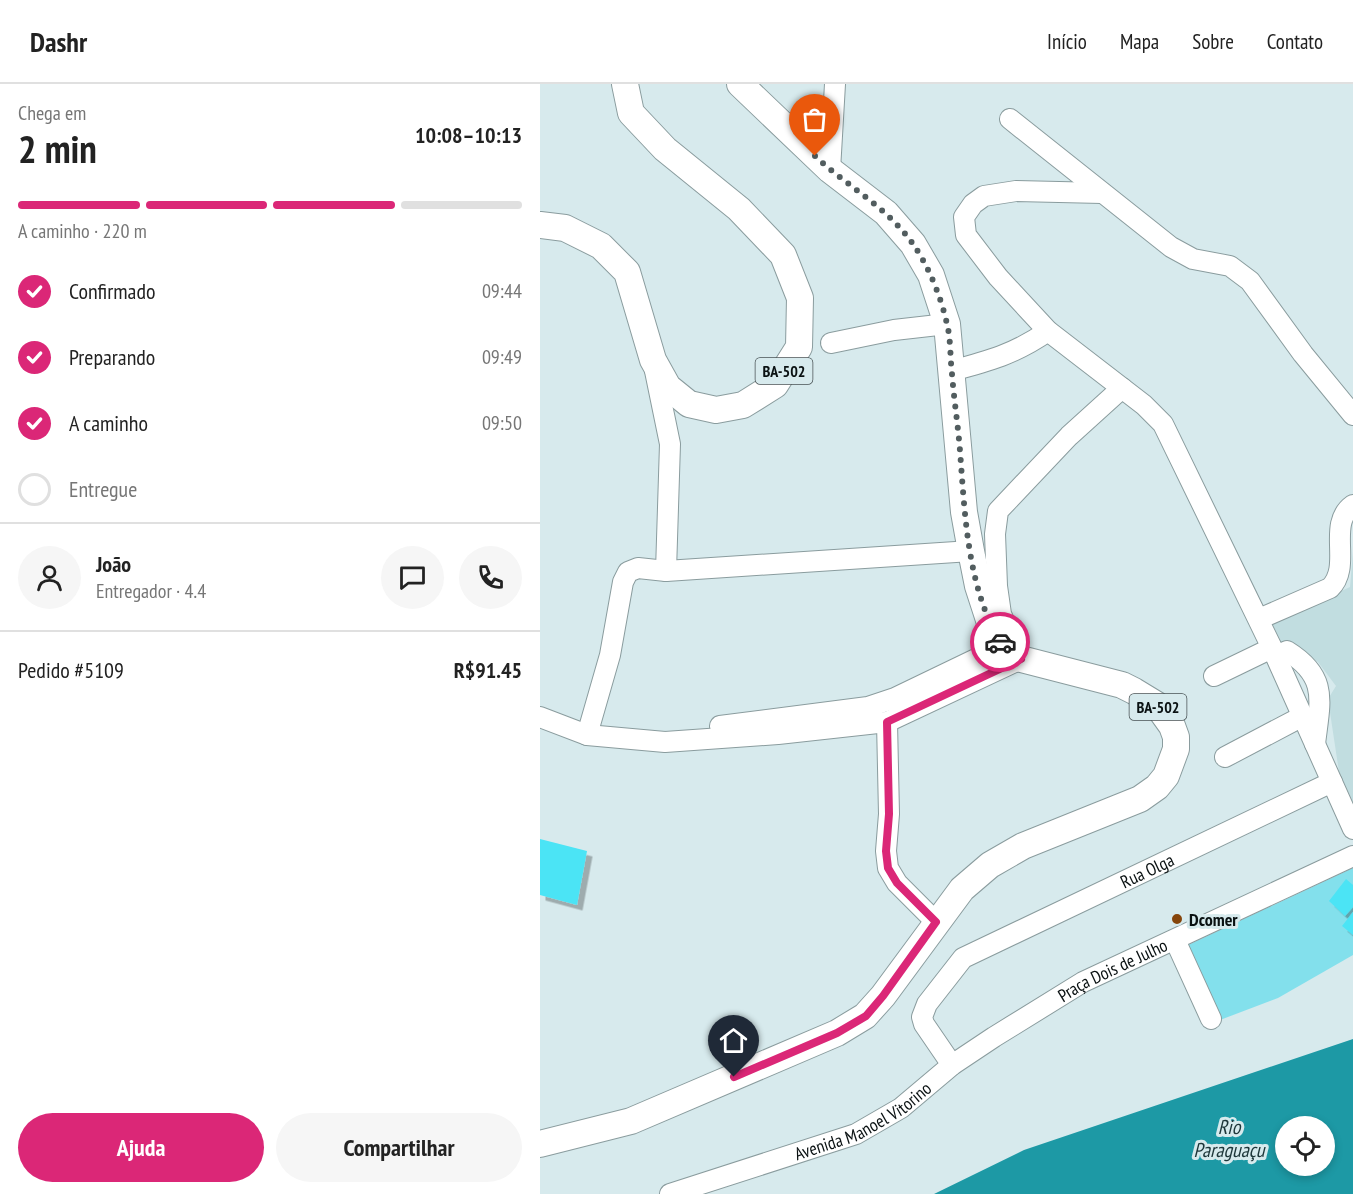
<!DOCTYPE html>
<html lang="pt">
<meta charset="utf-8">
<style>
body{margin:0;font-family:"PT Sans Narrow",sans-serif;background:#f6f6f6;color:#222;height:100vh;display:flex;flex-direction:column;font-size:22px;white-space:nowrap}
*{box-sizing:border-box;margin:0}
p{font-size:20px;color:#767676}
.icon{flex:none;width:33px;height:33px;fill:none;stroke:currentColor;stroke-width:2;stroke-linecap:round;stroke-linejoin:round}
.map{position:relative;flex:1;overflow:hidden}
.drawer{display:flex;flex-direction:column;background:#fff;width:540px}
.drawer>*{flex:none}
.tools{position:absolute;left:735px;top:1032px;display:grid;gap:12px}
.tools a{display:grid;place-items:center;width:60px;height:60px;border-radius:50%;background:#fff;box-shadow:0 3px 9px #0003;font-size:30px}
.pin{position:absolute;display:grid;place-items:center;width:51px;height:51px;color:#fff;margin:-62px -26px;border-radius:50% 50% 50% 0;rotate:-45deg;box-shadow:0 0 6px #0007}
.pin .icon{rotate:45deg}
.courier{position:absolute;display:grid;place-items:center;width:60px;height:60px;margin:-30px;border:4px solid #db2777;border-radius:50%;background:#fff;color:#222;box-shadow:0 2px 8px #0007}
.overview em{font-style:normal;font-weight:700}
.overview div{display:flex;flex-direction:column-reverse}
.overview{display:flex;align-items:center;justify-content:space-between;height:102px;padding:0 18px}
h1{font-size:39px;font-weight:700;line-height:45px}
.bar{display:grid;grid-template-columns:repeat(4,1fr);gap:9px 6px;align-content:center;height:72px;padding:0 18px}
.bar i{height:8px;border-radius:4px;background:#e0e0e0}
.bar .active{background:#db2777}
.bar p{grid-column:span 4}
.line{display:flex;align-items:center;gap:15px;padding:0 18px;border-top:2px solid #e0e0e0}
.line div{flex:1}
.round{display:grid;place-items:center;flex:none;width:63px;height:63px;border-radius:32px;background:#f6f6f6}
ol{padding:0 18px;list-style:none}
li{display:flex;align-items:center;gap:18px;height:66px}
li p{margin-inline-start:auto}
li .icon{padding:6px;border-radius:50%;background:#db2777;color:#fff;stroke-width:4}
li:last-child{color:#767676}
li i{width:33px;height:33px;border:3px solid #e0e0e0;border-radius:50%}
.action{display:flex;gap:12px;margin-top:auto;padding:12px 18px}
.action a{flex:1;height:69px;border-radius:36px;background:#db2777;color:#fff;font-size:24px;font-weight:700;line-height:69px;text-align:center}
.action a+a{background:#f6f6f6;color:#222}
header{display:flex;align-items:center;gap:36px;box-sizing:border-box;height:84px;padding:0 30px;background:#fff;border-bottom:2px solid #e0e0e0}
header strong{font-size:28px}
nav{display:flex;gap:33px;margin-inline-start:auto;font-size:21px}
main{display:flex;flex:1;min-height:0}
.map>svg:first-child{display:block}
.built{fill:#c1dde0}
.green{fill:#83e0ec}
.water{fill:#1d99a5;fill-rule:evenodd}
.building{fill:#4ce4f5;filter:url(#shadow)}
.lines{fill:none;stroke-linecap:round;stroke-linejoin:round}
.minor-casing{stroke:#8a9c9e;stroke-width:22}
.major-casing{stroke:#8a9c9e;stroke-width:28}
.minor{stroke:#fff;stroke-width:20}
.major{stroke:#fff;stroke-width:26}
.done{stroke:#525d5f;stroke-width:6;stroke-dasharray:0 10.8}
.route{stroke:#db2777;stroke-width:8}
.poi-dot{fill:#85450b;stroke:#d7eaed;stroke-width:2}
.labels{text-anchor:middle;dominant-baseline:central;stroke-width:6;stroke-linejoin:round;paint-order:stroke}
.shield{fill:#d7eaed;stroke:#485254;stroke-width:1.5}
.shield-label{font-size:16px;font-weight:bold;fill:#0a1112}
.street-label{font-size:18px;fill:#0a1112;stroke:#d7eaed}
.poi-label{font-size:18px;font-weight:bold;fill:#0a1112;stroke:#d7eaed;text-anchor:start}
.water-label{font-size:20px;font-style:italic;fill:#1d3639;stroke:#d7eaed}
</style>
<header>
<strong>Dashr</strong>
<nav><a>Início</a><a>Mapa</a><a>Sobre</a><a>Contato</a></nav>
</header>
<main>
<section class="drawer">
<div class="overview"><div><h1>2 min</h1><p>Chega em</p></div><em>10:08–10:13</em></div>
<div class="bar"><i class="active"></i><i class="active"></i><i class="active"></i><i></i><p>A caminho · 220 m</p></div>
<ol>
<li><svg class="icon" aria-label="check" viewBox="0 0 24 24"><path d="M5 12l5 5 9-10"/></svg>Confirmado<p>09:44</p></li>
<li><svg class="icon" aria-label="check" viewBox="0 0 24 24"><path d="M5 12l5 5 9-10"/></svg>Preparando<p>09:49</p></li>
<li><svg class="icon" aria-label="check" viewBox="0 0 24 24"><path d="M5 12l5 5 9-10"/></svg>A caminho<p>09:50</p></li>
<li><i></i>Entregue</li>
</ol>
<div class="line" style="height:108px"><a class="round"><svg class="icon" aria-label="person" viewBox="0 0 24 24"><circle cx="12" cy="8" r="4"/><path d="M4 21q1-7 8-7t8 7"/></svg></a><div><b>João</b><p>Entregador · 4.4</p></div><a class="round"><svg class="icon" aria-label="chat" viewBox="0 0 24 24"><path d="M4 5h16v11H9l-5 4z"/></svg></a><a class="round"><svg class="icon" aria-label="phone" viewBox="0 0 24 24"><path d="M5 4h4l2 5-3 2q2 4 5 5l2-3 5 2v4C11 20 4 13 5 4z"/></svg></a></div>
<div class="line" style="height:78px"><div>Pedido #5109</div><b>R$91.45</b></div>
<div class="action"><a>Ajuda</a><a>Compartilhar</a></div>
</section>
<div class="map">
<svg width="813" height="1110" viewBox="0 0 813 1110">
<defs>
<filter id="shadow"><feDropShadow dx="5.5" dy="5.5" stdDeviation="0" flood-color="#0004"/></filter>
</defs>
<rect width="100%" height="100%" fill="#d7eaed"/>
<!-- built -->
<polygon class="built" points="813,468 813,718 799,688 788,615 796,602 778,578 751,559 742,561 732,539 810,503"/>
<!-- green -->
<polygon class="green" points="813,784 813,871 738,914 680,936 646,862"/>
<!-- water -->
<path class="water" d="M813,955V1110H394L484,1066ZM746,1042H784V1082H746Z"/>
<!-- building -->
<g class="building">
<polygon points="0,755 47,767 37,821 0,811"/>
<polygon points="806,795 813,801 813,823 805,832 789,817"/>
<polygon points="813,828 813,851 802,842"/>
</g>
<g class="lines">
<!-- minor casing -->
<g class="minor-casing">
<g id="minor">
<polyline points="470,35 631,163 653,175 690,182 710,197 763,270 813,331"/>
<polyline points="290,86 295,0"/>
<polyline points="562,109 476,107 444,112 433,120 424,133 426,151 458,193 508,247 604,321 623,340 732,564 813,745"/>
<polyline points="291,259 354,246 407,240"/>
<polyline points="115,287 130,360 126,487"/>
<path d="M411,287C449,277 475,270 508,247"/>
<path d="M719,535L790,504C813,482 786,440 813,421"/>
<path d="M736,572L747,567C789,593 780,617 775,660"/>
<polyline points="674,592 732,564"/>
<polyline points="0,633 47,651 125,658 238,650 347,638 481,575 461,530 457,502 455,450 458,427 529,352 582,304"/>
<polyline points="347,638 349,730 346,767 348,784 357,799 396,838"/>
<polyline points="180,642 328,623 355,614 463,562"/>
<polyline points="47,651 70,571 83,498 88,488 98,484 126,487 431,467"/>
<polyline points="685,673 763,632"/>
<polyline points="635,856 671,935"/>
<path id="s1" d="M412,981L384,940L382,933L387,920L423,874L792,698"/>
<path id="s2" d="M130,1110L316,1050L361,1024L412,981L454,953L543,898L813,772"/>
</g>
</g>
<!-- major casing -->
<g class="major-casing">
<g id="major">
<polyline points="0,141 25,144 61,162 87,188 113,276 128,303 149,320 176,326 203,321 235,301 259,263 260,214 243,171 199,125 125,65 91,29 85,0"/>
<polyline points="0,1060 91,1037 297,949 325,932 343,912 422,805 450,781 483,762 600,715 617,703 626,692 636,665 636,653 632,642 617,621 594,607 582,601 481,575 463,562 450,539 438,502 431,467 424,428 407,240 391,191 373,160 346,129 290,86 200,0"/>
</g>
</g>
<!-- minor -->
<use href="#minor" class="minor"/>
<!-- major -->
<use href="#major" class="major"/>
</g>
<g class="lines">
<!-- done -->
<path class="done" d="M275,72C307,102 348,124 373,160C389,183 401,213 407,240C411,256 410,274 412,290C414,316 418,341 420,367C425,431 427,501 460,558"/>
<!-- route -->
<polyline class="route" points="194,993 297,949 326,932 343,912 396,838 357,799 348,784 346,767 349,730 347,638 481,575 463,562 460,558"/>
</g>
<!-- markers -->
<circle class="poi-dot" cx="637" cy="835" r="6"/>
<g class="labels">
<!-- shield labels -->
<g class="shield">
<rect x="215.5" y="274" width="57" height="26" rx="4.5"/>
<rect x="589.5" y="610" width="57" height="26" rx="4.5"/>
</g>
<g class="shield-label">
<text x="244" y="287">BA-502</text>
<text x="618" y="623">BA-502</text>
</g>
<!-- street labels -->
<g class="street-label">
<text stroke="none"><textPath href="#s1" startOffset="333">Rua Olga</textPath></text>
<text stroke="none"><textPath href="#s2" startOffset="501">Praça Dois de Julho</textPath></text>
<text stroke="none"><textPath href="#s2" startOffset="207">Avenida Manoel Vitorino</textPath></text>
</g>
<!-- poi labels -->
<g class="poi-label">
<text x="649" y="835">Dcomer</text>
</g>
<!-- water labels -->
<g class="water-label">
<text x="689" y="1043">Rio<tspan x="689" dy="23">Paraguaçu</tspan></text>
</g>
</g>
</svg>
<div class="tools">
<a><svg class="icon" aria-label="locate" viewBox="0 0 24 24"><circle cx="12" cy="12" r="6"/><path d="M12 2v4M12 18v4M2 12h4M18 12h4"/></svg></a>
</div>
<div class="pin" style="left:275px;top:72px;background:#ea580c"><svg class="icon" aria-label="bag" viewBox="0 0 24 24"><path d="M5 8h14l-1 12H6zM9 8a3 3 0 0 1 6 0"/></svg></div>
<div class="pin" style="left:194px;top:993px;background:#1f2937"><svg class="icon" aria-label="home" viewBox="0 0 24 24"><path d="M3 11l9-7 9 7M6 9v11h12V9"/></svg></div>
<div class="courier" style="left:460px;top:558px"><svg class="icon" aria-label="car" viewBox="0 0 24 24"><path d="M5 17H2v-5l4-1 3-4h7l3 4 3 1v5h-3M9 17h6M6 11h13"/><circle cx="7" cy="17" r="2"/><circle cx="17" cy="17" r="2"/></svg></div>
</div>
</main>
